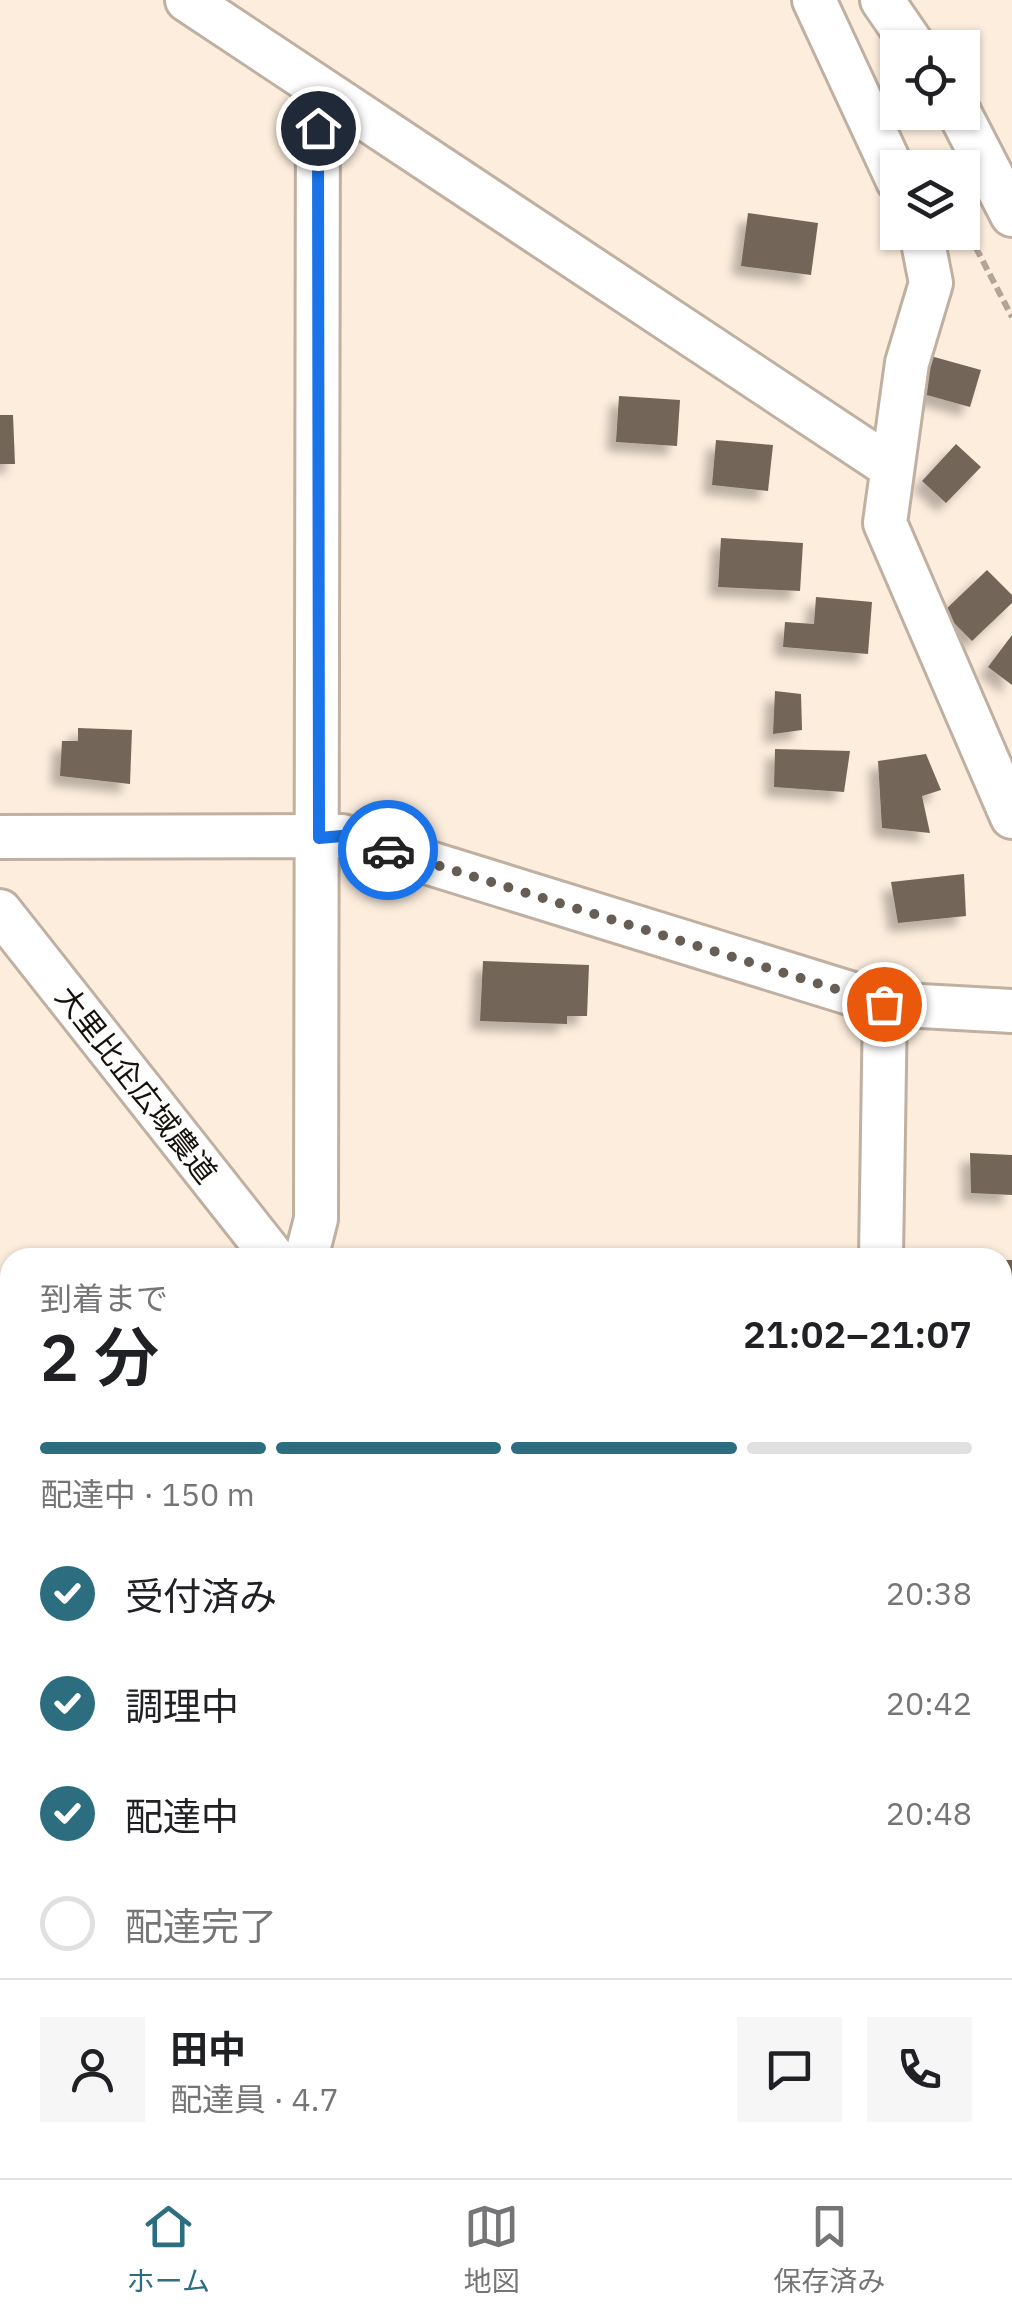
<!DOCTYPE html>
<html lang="ja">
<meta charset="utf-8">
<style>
body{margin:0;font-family:"IBM Plex Sans","Noto Sans JP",sans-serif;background:#f6f6f6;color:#202124;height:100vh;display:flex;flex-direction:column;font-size:38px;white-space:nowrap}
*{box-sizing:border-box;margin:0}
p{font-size:32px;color:#757577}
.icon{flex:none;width:55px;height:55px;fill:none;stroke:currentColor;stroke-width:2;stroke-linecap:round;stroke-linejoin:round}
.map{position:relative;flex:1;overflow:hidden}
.sheet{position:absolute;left:0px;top:1248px;width:1012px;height:932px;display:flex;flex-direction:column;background:#fff;border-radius:30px 30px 0 0;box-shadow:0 2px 8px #0004}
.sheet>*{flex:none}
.controls{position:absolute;left:880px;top:30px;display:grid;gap:20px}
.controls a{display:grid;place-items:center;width:100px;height:100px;border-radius:0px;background:#fff;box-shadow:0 2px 8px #0004;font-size:50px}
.pin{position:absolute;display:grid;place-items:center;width:85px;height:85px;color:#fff;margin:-42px;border:5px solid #fff;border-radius:50%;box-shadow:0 2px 10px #0007}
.courier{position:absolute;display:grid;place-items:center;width:100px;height:100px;margin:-50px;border:8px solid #1a73e8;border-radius:50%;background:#fff;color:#222;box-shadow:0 2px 12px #0007}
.headline em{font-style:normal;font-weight:600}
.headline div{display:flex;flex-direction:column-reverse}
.headline{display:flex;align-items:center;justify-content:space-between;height:170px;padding:0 40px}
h1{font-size:65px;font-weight:600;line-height:75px}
.bar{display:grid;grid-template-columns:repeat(4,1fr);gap:15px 10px;align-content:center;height:120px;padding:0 40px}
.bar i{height:12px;border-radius:8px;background:#e0e0e0}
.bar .current{background:#2c6e80}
.bar p{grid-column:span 4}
.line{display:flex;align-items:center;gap:25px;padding:0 40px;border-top:2px solid #e0e0e0}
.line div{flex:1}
.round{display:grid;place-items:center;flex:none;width:105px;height:105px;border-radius:0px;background:#f6f6f6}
ol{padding:0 40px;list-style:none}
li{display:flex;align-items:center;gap:30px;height:110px}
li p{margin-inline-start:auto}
li .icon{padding:10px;border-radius:50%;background:#2c6e80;color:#fff;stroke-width:4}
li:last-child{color:#757577}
li i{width:55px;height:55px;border:5px solid #e0e0e0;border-radius:50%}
.tab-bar{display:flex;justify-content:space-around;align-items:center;height:140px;border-top:2px solid #e0e0e0;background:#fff;font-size:28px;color:#757577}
.tab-bar a{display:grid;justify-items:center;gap:5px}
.tab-bar .current{color:#2c6e80}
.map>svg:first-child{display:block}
.building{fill:#736658;filter:url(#shadow)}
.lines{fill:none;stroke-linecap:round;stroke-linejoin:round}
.minor-casing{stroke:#bfb0a1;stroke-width:48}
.path{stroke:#b1a598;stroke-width:6;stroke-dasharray:10 5;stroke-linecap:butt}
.minor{stroke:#fff;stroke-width:42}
.done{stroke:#665e54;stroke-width:10;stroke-dasharray:0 18}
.route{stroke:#1a73e8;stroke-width:12}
.labels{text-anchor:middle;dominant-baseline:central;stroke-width:8;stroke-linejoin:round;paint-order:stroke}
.street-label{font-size:30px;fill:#16110b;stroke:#fff}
</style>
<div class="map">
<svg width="1012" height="2178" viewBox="0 0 1012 2178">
<defs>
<filter id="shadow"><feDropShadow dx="-9" dy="9" stdDeviation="5" flood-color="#0004"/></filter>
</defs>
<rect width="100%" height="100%" fill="#fceddd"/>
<!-- building -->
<g class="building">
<polygon points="748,213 818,223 811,275 741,266"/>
<polygon points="927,355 981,370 970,407 916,392"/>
<polygon points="619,396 680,400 677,446 616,442"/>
<polygon points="0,415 13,415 15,464 0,464"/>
<polygon points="716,440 773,445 768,491 712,485"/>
<polygon points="956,444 981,467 946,503 922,481"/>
<polygon points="721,538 803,543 800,591 718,587"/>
<polygon points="987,570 1012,595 1012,603 972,641 943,612"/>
<polygon points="816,597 872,602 868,654 783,647 785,622 814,624"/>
<polygon points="1012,635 1012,685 988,667"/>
<polygon points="775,691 801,694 802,730 773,734"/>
<polygon points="78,728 132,730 130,784 60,776 62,741 78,741"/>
<polygon points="775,749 850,751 844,792 774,787"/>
<polygon points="926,754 941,790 922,796 930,833 882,828 878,761"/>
<polygon points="964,874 966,916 898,923 891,882"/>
<polygon points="483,961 589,965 587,1016 567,1016 567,1024 480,1021"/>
<polygon points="970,1153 1012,1155 1012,1195 971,1193"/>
<rect x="1002" y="1260" width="10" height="46"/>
</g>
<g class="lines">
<!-- minor casing -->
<g class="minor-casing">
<g id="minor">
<polyline points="187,0 892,468"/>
<polyline points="814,0 898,181"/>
<polyline points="882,0 915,48"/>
<polyline points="959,112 1012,215"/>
<polyline points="921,232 931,283 907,363 885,523 1012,817"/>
<polyline points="0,837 342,836 885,1004 1012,1011"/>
<polyline points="0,911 274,1258"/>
<polyline points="306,1258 316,1219 318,88"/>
<polyline points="881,1258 885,1004"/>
<polyline points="1002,1890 1012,1885"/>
<polyline points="1000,2170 1006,2178"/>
<polyline points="886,2178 887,2170"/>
</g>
</g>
<!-- path -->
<g class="path">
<polyline points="962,221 1012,317"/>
<polyline points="0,1950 10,1950"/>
<polyline points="321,2178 321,2170"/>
</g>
<!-- minor -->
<use href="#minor" class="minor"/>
</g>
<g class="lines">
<!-- done -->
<polyline class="done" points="388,850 884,1004"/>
<!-- route -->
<polyline class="route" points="318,128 319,838 342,836 388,850"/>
</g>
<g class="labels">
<!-- street labels -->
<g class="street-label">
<text transform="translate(137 1084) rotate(52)">大里比企広域農道</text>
</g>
</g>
</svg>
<div class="controls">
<a><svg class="icon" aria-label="locate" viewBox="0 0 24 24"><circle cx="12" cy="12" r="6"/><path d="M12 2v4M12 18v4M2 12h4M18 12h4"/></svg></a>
<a><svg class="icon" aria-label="layers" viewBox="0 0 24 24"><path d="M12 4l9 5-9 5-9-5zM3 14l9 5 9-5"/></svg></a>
</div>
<div class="pin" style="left:884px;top:1004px;background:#ea580c"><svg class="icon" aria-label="bag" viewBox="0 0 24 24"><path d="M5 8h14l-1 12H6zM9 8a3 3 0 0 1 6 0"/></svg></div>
<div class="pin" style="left:318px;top:128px;background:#1f2937"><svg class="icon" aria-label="home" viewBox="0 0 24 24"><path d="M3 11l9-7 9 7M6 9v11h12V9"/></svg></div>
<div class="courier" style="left:388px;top:850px"><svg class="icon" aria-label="car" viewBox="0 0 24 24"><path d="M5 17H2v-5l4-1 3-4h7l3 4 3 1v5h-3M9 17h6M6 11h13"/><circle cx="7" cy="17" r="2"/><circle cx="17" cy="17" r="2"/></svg></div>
<section class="sheet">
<div class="headline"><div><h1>2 分</h1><p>到着まで</p></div><em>21:02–21:07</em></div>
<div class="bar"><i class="current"></i><i class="current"></i><i class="current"></i><i></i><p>配達中 · 150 m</p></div>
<ol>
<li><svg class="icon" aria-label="check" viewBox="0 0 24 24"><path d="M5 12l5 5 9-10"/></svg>受付済み<p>20:38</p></li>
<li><svg class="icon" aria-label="check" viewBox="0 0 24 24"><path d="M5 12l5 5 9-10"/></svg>調理中<p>20:42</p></li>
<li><svg class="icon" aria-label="check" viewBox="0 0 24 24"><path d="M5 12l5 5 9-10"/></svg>配達中<p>20:48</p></li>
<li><i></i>配達完了</li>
</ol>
<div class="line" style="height:180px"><a class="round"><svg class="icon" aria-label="person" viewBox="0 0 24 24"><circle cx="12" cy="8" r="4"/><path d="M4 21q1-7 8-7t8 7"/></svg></a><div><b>田中</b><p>配達員 · 4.7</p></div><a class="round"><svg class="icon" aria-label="chat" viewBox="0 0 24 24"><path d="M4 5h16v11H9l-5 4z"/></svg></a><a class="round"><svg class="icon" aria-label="phone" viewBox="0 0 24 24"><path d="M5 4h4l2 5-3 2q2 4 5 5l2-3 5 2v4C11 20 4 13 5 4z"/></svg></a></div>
</section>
</div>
<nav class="tab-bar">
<a class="current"><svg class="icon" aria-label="home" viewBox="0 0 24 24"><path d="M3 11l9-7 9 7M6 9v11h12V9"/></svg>ホーム</a>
<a><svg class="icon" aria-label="map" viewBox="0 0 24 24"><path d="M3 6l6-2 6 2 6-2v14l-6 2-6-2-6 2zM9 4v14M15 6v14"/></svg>地図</a>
<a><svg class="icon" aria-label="saved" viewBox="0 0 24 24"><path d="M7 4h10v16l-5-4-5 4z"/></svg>保存済み</a>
</nav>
